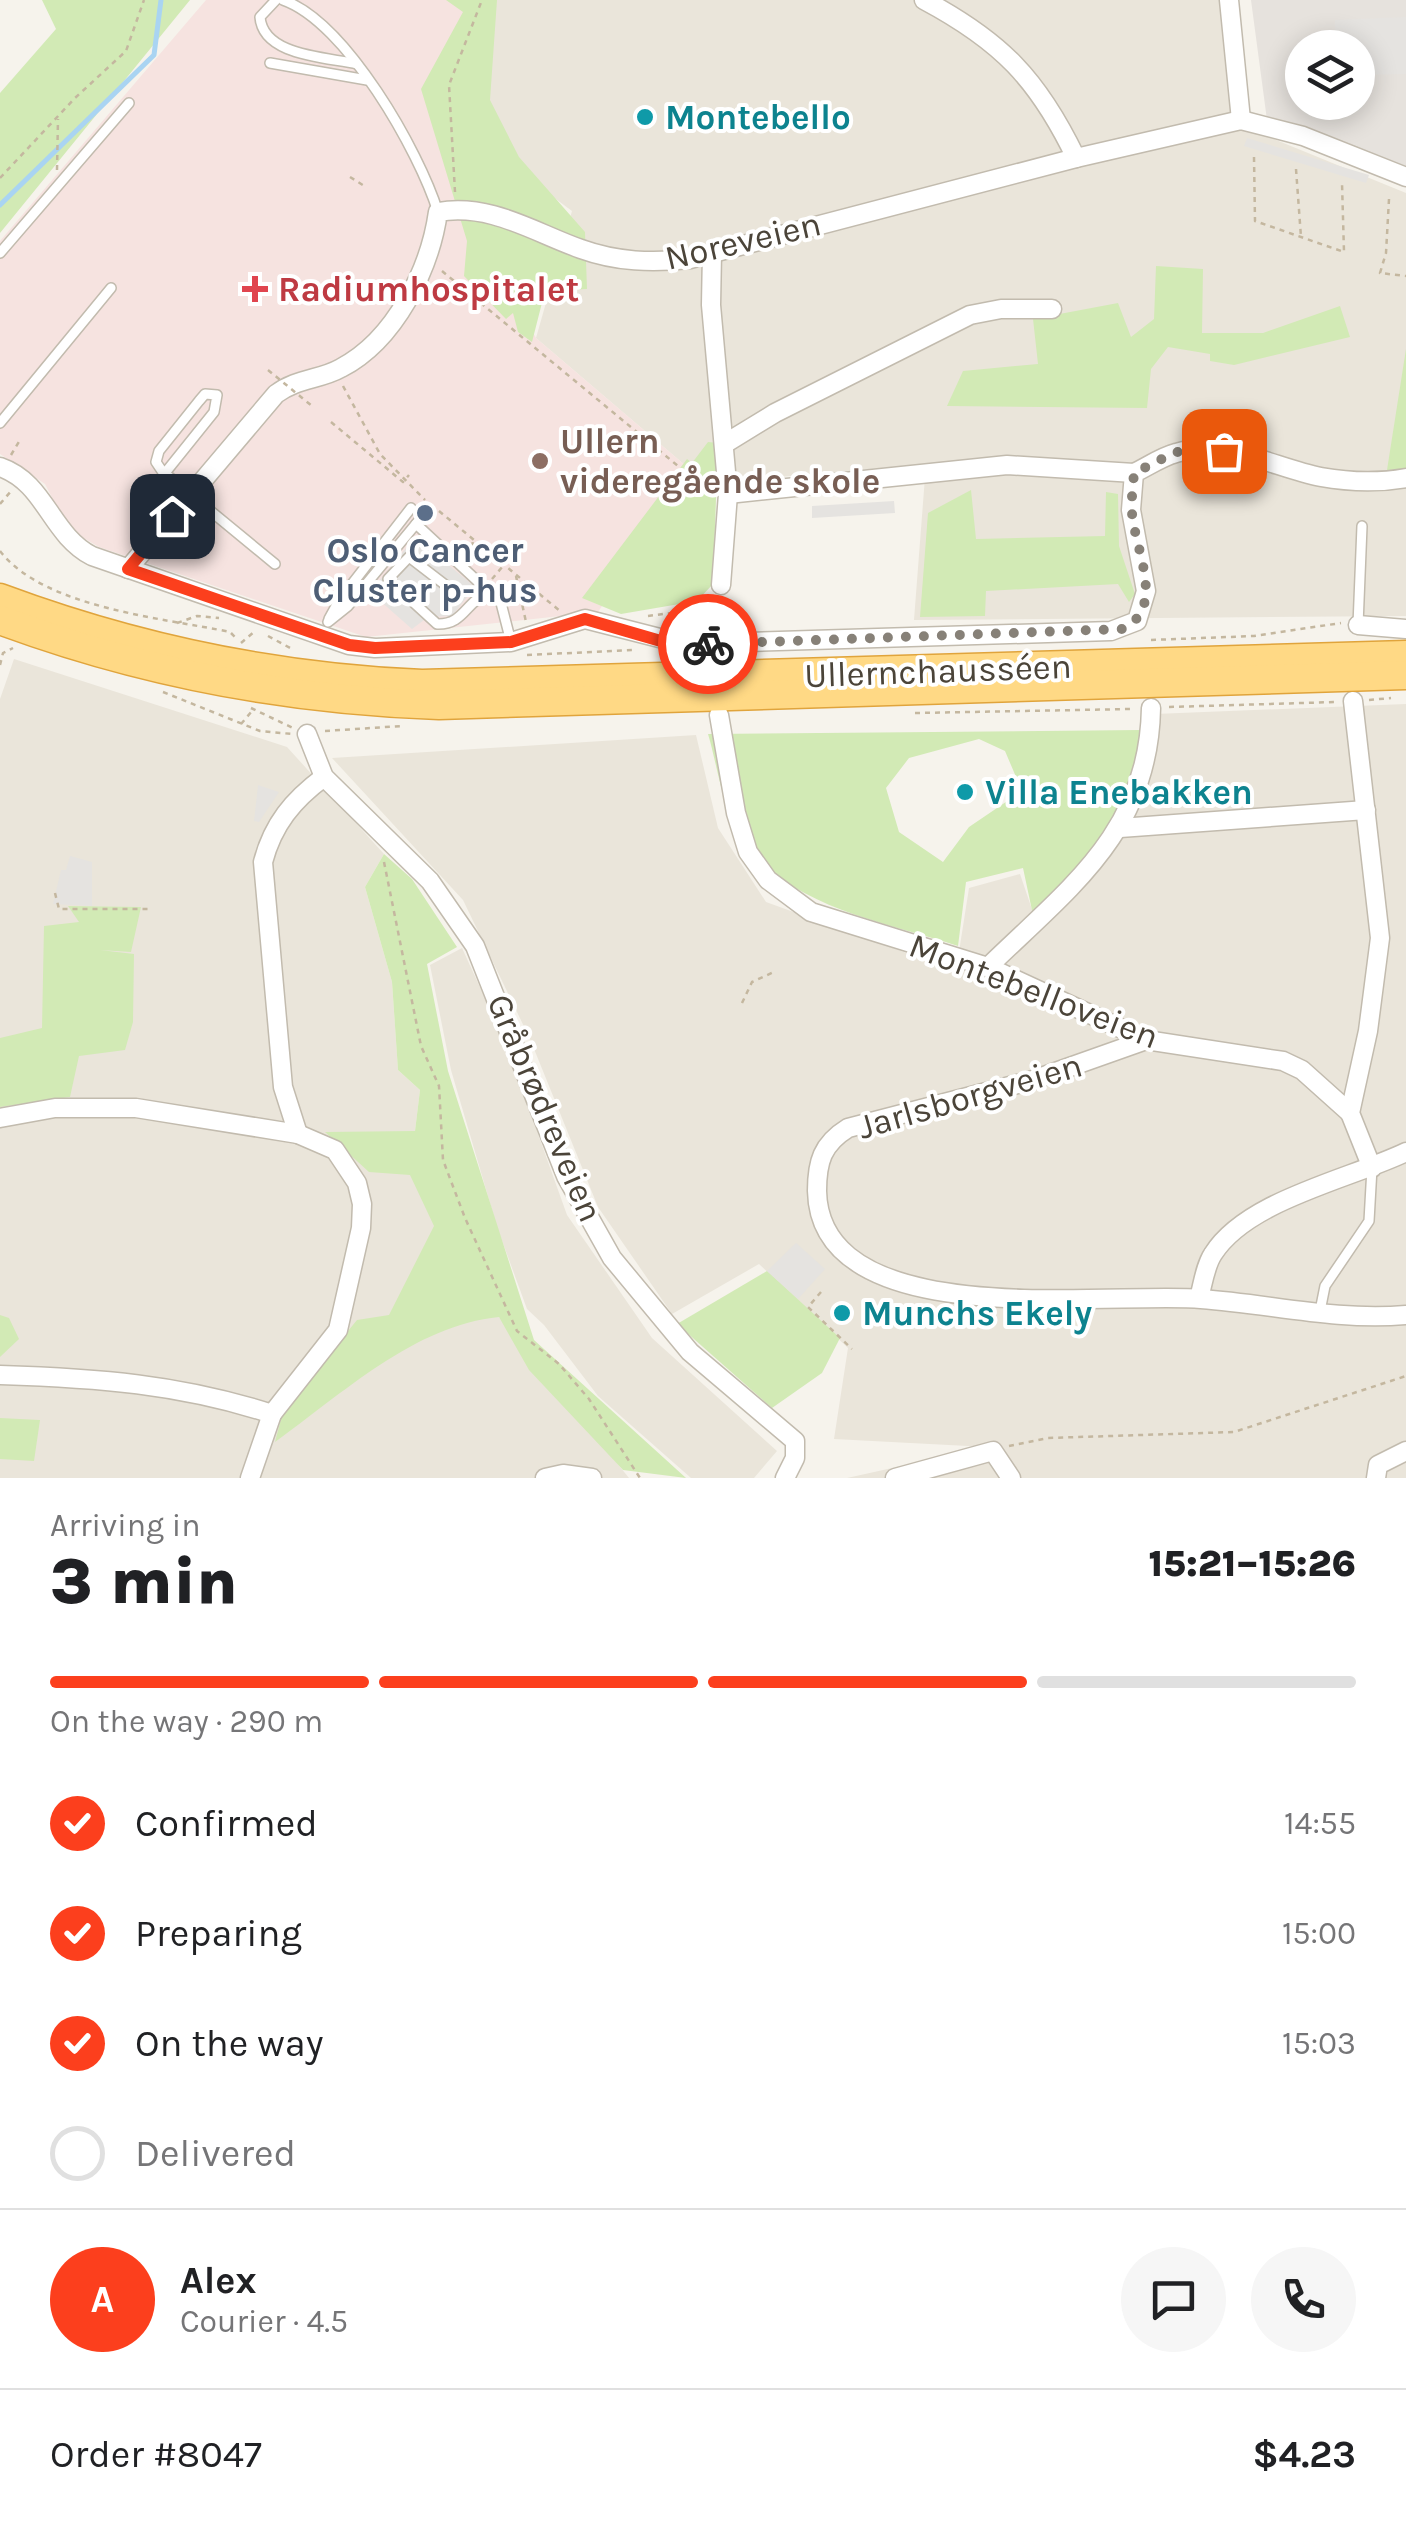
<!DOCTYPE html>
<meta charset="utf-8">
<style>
body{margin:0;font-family:Karla,sans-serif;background:#f6f6f6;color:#202124;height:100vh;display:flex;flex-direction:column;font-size:38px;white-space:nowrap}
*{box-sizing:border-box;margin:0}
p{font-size:32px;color:#757577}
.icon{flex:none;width:55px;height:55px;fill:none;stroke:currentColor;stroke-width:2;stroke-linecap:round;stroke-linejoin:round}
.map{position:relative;height:1478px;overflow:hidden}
.panel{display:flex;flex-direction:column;background:#fff;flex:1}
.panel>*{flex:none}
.buttons{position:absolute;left:1285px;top:30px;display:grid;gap:20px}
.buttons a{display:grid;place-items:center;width:90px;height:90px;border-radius:50%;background:#fff;box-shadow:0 5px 25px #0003;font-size:50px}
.pin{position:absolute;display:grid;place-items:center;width:85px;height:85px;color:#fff;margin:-42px;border-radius:20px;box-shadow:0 5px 15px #0006}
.courier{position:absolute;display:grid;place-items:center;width:100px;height:100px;margin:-50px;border:8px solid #fc3f1d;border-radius:50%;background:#fff;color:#222;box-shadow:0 2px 12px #0007}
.overview em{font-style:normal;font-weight:800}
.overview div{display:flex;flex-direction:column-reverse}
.overview{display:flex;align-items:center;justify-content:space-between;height:170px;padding:0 50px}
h1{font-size:65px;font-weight:800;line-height:75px}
.bar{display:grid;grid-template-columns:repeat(4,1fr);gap:15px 10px;align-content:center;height:120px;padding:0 50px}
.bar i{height:12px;border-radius:8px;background:#e0e0e0}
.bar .on{background:#fc3f1d}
.bar p{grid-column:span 4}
.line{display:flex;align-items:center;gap:25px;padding:0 50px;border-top:2px solid #e0e0e0}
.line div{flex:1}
.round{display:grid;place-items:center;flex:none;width:105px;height:105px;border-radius:52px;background:#f6f6f6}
ol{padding:0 50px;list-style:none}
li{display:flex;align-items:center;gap:30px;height:110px}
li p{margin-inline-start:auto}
li .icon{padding:10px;border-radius:50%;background:#fc3f1d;color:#fff;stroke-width:4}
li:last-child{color:#757577}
li i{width:55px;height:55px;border:5px solid #e0e0e0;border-radius:50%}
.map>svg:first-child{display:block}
.residential{fill:#eae5da}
.industrial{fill:#e6e2dd;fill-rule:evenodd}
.medical{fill:#f6e3e0}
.green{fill:#d2eab5;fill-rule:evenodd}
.parking{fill:#e5e3e0}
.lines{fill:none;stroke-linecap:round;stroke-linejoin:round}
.stream{stroke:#a9d4f2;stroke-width:5}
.service-casing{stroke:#c2bbae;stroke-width:12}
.minor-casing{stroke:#c2bbae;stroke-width:21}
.trunk-casing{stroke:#e0a43c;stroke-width:31}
.path{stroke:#c4b79f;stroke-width:2.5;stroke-dasharray:5 5;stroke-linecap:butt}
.service{stroke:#fff;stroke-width:9}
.minor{stroke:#fff;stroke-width:18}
.trunk{stroke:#ffd985;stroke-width:28}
.path-bridge{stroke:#c4b79f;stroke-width:2.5;stroke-dasharray:5 5;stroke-linecap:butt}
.done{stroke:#878178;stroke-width:10;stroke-dasharray:0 18}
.route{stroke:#fc3f1d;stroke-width:12}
.culture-dot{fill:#0f9aa8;stroke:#fff;stroke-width:4}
.health-dot{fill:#e0444e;stroke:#fff;stroke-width:4}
.education-dot{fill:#8d6e63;stroke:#fff;stroke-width:4}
.service-dot{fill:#5c6f8a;stroke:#fff;stroke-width:4}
.labels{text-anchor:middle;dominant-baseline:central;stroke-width:8;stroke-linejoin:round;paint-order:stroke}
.culture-label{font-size:35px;font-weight:bold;fill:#0d838f;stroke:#fff;text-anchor:start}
.street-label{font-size:35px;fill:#4b4439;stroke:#fff}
.health-label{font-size:35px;font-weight:bold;fill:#be3a42;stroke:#fff;text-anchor:start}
.education-label{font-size:35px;font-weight:bold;fill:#785e54;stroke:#fff;text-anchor:start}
.service-label{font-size:35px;font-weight:bold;fill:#4e5e75;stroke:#fff}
</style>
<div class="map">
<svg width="1406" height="1478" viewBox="0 0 1406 1478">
<rect width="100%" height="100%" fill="#f6f3ec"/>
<!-- residential -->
<g class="residential">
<polygon points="480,0 1219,0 1237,124 1406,193 1406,616 914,620 926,464 735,481 693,472 536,338 572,211 506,162 476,97"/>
<polygon points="14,659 287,747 384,854 365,887 392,982 398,1070 420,1090 415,1131 499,1317 629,1478 0,1478 0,699"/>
<polygon points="1406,704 1406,1478 847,1478 987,1447 834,1439 848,1348 759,1264 672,1314 598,1207 530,1039 463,900 332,758 696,735 718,828 766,902 956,971 969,888 1020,874 1038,927 1062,909 1119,837 1155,714"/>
<polygon points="462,948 505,1042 567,1215 652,1338 777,1451 754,1478 691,1478 598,1396 544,1325 527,1309 497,1227 451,1070 430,965"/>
</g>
<!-- industrial -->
<path class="industrial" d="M1251,0H1406V177L1267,120ZM1302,48H1358V102H1302Z"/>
<!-- medical -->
<polygon class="medical" points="206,0 455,0 469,11 465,206 536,338 693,472 598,612 366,637 99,547 68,529 45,484 0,454 0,241"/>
<!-- green -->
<g class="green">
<polygon points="42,0 190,0 0,233 0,93 56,29"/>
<polygon points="446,0 497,0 490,100 519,157 585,232 587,289 545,291 532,342 518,332 513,313 506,319 464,276 467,241 421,89 463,12"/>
<polygon points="1156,266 1203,269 1202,333 1263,333 1340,306 1350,337 1234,365 1210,361 1210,354 1168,347 1151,369 1147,408 947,406 963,371 1038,364 1033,319 1118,303 1131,337 1154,319"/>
<polygon points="1406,349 1406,469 1387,470"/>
<polygon points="708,442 718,443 713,584 697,601 621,614 582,598 687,459 692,463"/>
<polygon points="971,490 976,539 1105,536 1106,492 1118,494 1119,546 1135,594 1129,602 1118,584 986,591 985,616 920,617 928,513"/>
<path d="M1140,730C1129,823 1097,851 1033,915L1023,868L966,882L958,946C877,919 768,905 731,817C720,791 716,761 708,734ZM979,739L1005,751L1022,791L969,827L943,862L899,832L886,788L909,758Z"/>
<path d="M384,854L412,879L457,947L427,964L448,1071L534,1340L686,1478L623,1470L529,1370L499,1317C415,1325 342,1394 275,1442L283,1411L357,1320L389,1315L434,1226L410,1175L369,1172L325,1132L415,1131L420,1090L398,1070L392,982L365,887Z"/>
<polygon points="68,906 141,907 131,952 100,950 134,954 133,1022 125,1050 79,1056 70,1097 0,1107 0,1038 42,1028 44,926 79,922"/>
<polygon points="767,1271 840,1338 822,1373 772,1408 677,1324"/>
<polygon points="0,1315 9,1318 19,1339 0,1357"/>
<polygon points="0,1418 40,1420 34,1461 0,1459"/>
</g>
<!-- parking -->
<g class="parking">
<polygon points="1406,17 1406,74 1358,75 1358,48 1334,47 1335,20"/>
<polygon points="1247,138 1369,175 1366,183 1244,146"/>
<polygon points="894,501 895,513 812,518 812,506"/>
<polygon points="415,537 475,587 452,616 428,617 412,629 370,592"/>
<polygon points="258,785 279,792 259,822 254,821"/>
<polygon points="70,856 92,862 92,906 53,904 61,870 66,870"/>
<polygon points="796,1243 825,1269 798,1299 767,1271"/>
</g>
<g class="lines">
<!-- stream -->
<polyline class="stream" points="0,205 154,55 161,0"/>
<!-- service casing -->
<g class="service-casing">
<g id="service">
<path d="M276,0L260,17C263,56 326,57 357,64"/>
<path d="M283,0C346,22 419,151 438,212"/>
<polyline points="270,63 367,80"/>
<polyline points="0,253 129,103"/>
<polyline points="0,423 111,288"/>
<polyline points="165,473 214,412 217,395 205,394 199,401 159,451 156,462 162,471 275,564"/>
<polyline points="416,524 501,603 511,642"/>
<polyline points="352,584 411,508"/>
<path d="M457,594L409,557L388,579L437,624C464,625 466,601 487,594"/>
<polyline points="329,619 340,599"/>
<polyline points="328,622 348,606 425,513"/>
<polyline points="1358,625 1362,526"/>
<polyline points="1320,1311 1325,1286 1369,1221 1372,1168"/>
</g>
</g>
<!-- minor casing -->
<g class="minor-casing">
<g id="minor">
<path d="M924,0C1001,41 1038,79 1076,158"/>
<polyline points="1229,0 1241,120"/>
<polyline points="712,253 711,305 728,494 721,585"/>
<polyline points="726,443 775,413 970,315 1001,309 1052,309"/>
<path d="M0,467C46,483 50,534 92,556L349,645L375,648L511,642L585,619L683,644L1111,631L1137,621L1146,591L1131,510L1134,473C1147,467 1161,457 1176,453C1223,438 1275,468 1321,477C1349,482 1378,483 1406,478"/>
<polyline points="728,494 1007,465 1134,473"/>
<path d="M128,569L276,394C297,378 320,380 341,368C395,340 430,269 438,212C491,203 533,232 581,249C617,262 652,263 690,259L1076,158L1241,120L1303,136L1406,177"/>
<polyline points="1358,625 1406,629"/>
<polyline points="1353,701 1380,938 1368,1031 1350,1113 1372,1168"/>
<polyline points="719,715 736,813 748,852 768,880 811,912 988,967 1146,1040 1283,1061 1302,1070 1350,1113"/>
<polyline points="307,734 324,777 430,881 475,946 566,1176 612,1258 690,1352 795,1441 795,1458 785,1478"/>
<polyline points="1120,828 1366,810"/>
<path d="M988,967C1069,888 1149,832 1151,708"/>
<path d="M1146,1040L1033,1080L848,1128C822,1144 817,1162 817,1191C820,1335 1109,1291 1201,1299C1271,1304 1335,1321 1406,1315"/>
<path d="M0,1118L55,1108H136L298,1134L335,1150L357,1183L362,1204L361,1228L338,1330L272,1414C180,1384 96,1378 0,1375"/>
<path d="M298,1134L283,1087L263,862C273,824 293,800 324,777"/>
<path d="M1199,1298C1203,1284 1205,1266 1213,1254C1247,1200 1350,1179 1406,1152"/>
<polyline points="250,1478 272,1414"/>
<polyline points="545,1478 563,1474 592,1478"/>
<polyline points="895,1478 993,1451 1011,1478"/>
<polyline points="1376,1478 1378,1465 1406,1451"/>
</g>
</g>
<!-- trunk casing -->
<g class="trunk-casing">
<g id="trunk">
<path d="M0,598C137,649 277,678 422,684L1406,655"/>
<path d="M0,620C143,673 287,700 439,705L1406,675"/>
</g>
</g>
<!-- path -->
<g class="path">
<polyline points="1254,157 1255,221 1344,252 1342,183"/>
<polyline points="1296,169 1301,237"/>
<polyline points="57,170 58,119"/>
<polyline points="350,177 366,187"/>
<polyline points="0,178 75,98 126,51 144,0"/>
<polyline points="455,192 449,85 482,0"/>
<polyline points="1389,199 1386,253 1380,273 1406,276"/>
<polyline points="442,271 678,466 691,482 710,488"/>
<polyline points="343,386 380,454 425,500"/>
<polyline points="11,455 20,440"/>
<polyline points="0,504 12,490"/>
<polyline points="439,511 560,611"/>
<path d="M0,551C44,608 163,618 230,632L237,639"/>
<polyline points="471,557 473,540"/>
<polyline points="516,576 526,622"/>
<polyline points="492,579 503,566"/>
<polyline points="648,616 694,610 710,597"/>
<polyline points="177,623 197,616 219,618"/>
<polyline points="268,636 292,649"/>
<polyline points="1151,640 1254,636 1341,623"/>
<polyline points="241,643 254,632"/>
<polyline points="527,655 634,650"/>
<polyline points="0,665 3,653 13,648"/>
<polyline points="163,692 260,731 292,734"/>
<polyline points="1369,700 1391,698"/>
<polyline points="1169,707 1336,702"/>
<polyline points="251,708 293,728"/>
<polyline points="915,713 1131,709"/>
<polyline points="241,724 252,711"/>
<polyline points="325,731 402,726"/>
<polyline points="384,862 421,1046 439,1086 443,1160 465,1218 517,1331 559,1364 589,1399 640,1478"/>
<polyline points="55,893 59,909 150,909"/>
<polyline points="742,1003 752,982 776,971"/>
<polyline points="821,1292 808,1307 852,1349"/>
<polyline points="1009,1446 1048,1438 1234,1432 1406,1376"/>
</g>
<!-- service -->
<use href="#service" class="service"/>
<!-- minor -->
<use href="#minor" class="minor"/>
<!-- trunk -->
<use href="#trunk" class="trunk"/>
<!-- path-bridge -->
<g class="path-bridge">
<polyline points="268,370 312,406"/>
<polyline points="331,422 403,482 409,475"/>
</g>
</g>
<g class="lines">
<!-- done -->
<path class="done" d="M708,644L1122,629C1167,609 1135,550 1132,513C1131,500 1133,486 1134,473L1176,452L1224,451"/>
<!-- route -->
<polyline class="route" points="172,516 128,569 349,645 375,648 511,642 585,619 671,644 708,644"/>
</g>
<!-- markers -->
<g class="culture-dot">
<circle cx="645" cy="117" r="10"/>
<circle cx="965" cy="792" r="10"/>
<circle cx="842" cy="1313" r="10"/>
</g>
<path class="health-dot" d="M250 274h10v10h10v10h-10v10h-10v-10h-10v-10h10z"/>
<circle class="education-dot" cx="540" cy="461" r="10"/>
<circle class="service-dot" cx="425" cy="513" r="10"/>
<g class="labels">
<!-- culture labels -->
<g class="culture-label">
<text x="665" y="117">Montebello</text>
<text x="985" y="792">Villa Enebakken</text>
<text x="862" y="1313">Munchs Ekely</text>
</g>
<!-- street labels -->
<g class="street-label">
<text transform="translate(743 241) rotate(-13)">Noreveien</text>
<text transform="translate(938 671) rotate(-2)">Ullernchausséen</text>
<text transform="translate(1034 991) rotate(21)">Montebelloveien</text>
<text transform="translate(970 1096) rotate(-16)">Jarlsborgveien</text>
<text transform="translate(545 1108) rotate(67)">Gråbrødreveien</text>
</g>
<!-- health labels -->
<g class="health-label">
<text x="278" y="289">Radiumhospitalet</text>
</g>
<!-- education labels -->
<g class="education-label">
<text x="560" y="441">Ullern<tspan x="560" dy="40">videregående skole</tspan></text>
</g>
<!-- service labels -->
<g class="service-label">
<text x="425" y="550">Oslo Cancer<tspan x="425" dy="40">Cluster p-hus</tspan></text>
</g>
</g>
</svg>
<div class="buttons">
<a><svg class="icon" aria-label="layers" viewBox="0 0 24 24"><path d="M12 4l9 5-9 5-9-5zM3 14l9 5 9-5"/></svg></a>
</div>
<div class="pin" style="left:1224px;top:451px;background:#ea580c"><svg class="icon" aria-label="bag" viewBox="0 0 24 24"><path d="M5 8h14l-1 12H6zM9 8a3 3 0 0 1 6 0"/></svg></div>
<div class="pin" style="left:172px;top:516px;background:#1f2937"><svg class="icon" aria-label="home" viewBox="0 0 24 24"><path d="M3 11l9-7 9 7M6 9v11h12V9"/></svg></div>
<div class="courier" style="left:708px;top:644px"><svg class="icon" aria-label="bike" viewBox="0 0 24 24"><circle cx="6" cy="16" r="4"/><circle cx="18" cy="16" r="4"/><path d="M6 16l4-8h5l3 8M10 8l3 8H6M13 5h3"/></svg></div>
</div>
<section class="panel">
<div class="overview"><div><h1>3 min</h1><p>Arriving in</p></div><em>15:21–15:26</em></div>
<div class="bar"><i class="on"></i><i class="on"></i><i class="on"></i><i></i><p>On the way · 290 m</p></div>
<ol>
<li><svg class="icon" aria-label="check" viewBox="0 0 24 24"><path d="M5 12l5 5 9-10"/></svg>Confirmed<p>14:55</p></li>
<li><svg class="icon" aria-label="check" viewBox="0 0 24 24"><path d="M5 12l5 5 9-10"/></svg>Preparing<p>15:00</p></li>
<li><svg class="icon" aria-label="check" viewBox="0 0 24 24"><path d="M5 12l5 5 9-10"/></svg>On the way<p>15:03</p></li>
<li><i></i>Delivered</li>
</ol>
<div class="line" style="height:180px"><b class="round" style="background:#fc3f1d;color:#fff">A</b><div><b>Alex</b><p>Courier · 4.5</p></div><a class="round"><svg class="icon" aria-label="chat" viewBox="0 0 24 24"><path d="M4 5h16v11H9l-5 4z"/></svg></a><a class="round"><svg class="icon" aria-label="phone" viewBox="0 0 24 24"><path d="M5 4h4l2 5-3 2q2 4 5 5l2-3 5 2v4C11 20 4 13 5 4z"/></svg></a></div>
<div class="line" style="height:130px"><div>Order #8047</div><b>$4.23</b></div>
</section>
